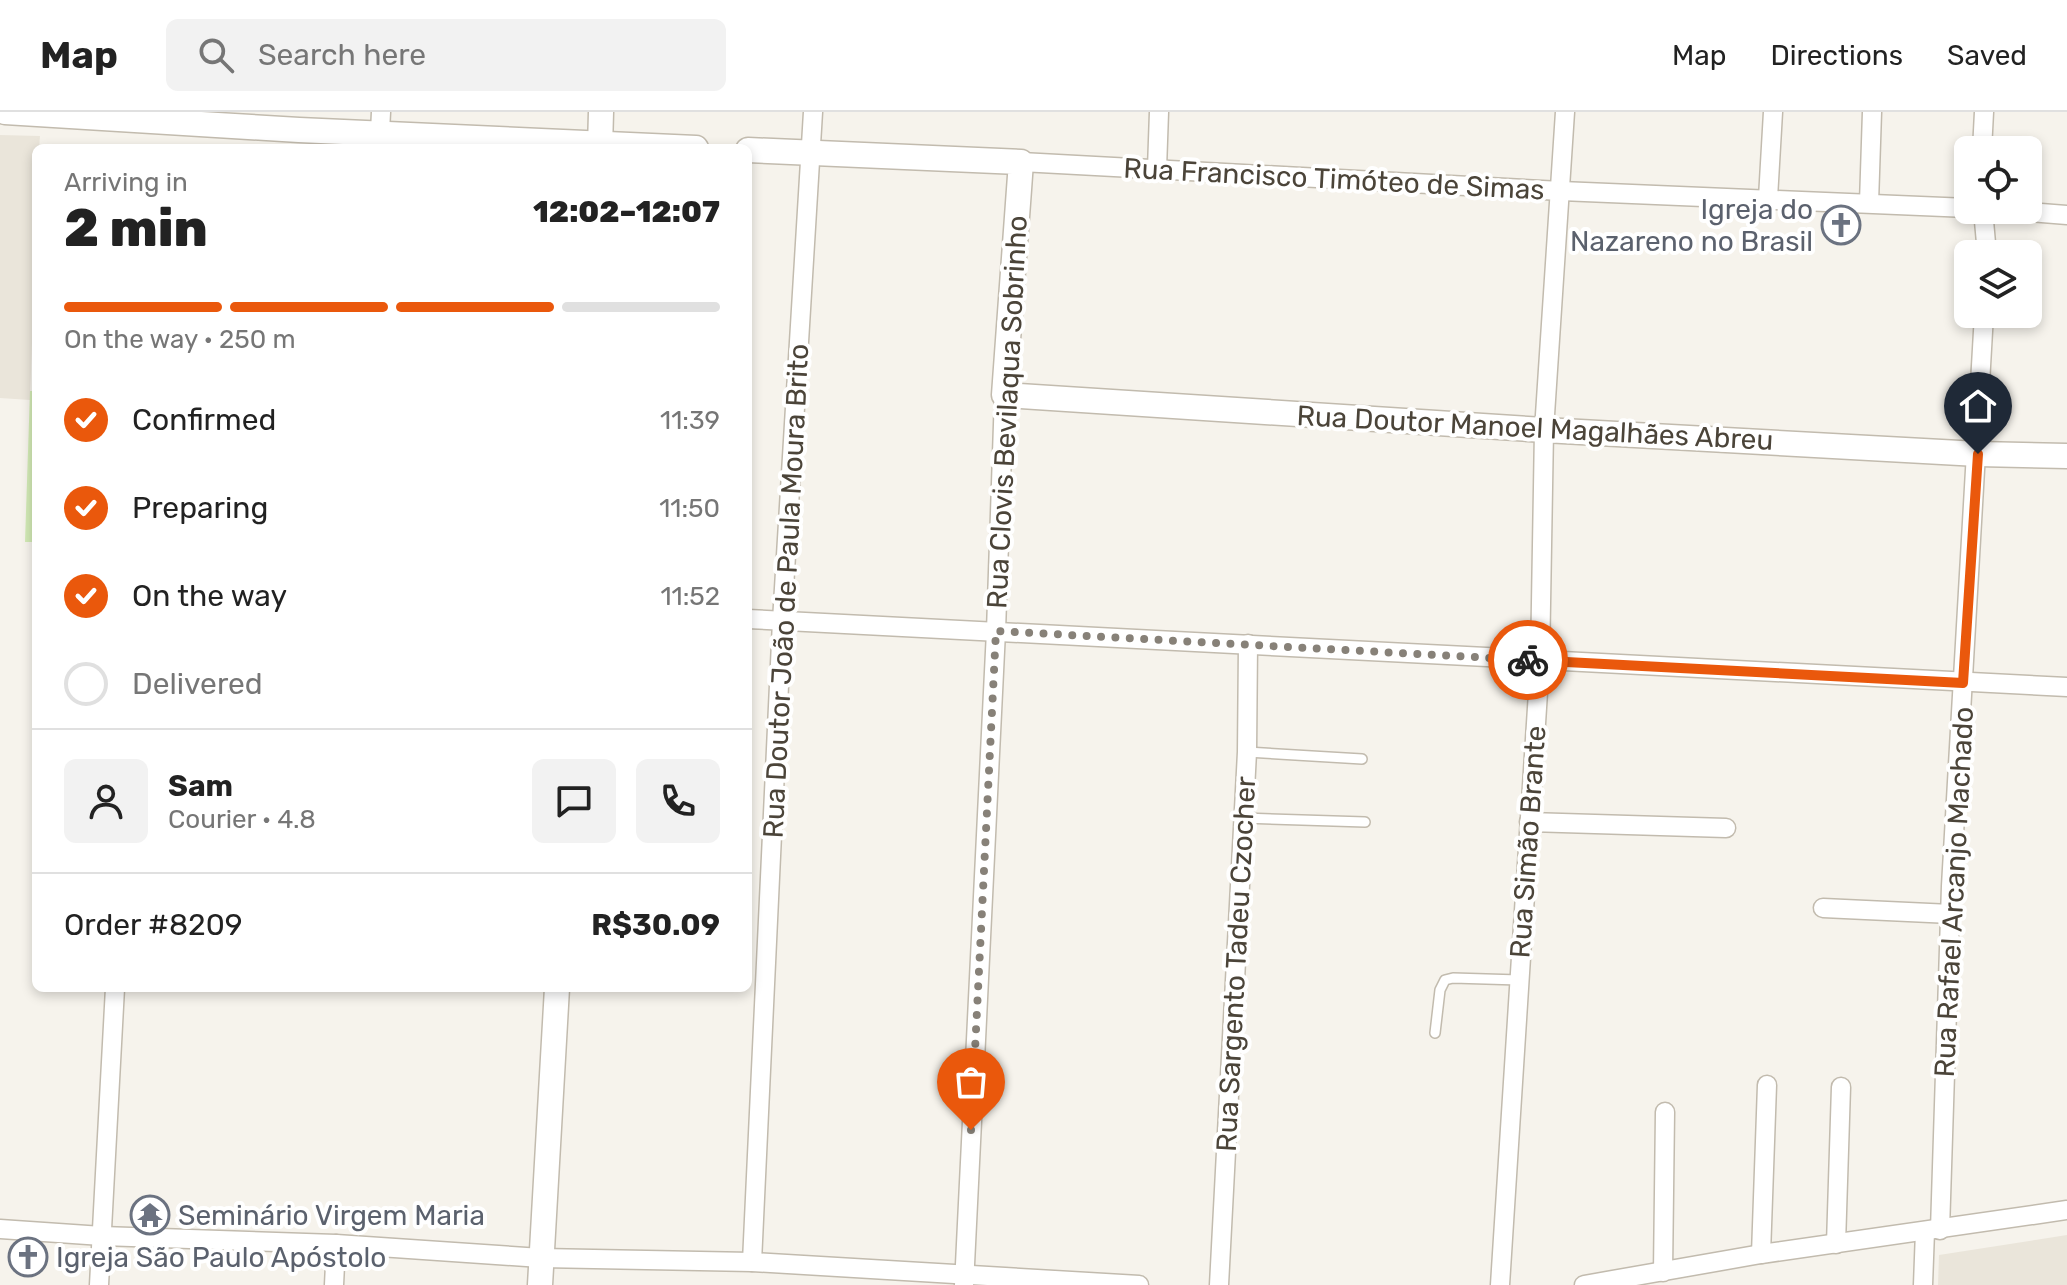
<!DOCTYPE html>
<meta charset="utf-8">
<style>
body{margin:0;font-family:Rubik,sans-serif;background:#f2f2f2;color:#222;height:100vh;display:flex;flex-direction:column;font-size:30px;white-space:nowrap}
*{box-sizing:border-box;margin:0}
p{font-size:26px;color:#767676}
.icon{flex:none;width:44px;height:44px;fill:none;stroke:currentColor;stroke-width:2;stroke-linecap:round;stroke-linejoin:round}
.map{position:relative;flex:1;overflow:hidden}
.details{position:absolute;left:32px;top:32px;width:720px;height:848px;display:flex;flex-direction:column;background:#fff;border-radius:12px;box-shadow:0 4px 12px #0003}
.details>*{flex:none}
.fabs{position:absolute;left:1954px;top:24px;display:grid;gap:16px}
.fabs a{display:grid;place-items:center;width:88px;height:88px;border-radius:12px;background:#fff;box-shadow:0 4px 12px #0003;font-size:40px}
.pin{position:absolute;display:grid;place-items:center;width:68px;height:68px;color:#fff;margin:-82px -34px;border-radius:50% 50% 50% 0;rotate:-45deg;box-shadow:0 0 8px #0007}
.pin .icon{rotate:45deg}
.courier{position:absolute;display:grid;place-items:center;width:80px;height:80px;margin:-40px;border:6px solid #ea580c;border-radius:50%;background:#fff;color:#222;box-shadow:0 2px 10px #0007}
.headline em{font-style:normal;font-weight:800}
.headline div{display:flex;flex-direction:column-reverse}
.headline{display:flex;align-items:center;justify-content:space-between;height:136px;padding:0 32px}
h1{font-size:52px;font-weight:800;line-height:60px}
.bar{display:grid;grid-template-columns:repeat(4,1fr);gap:12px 8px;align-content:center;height:96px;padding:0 32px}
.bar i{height:10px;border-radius:6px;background:#e0e0e0}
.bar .active{background:#ea580c}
.bar p{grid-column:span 4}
.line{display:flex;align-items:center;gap:20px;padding:0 32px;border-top:2px solid #e0e0e0}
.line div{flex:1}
.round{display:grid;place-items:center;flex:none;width:84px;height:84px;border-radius:12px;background:#f2f2f2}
ol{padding:0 32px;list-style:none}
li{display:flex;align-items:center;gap:24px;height:88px}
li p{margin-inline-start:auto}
li .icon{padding:8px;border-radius:50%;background:#ea580c;color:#fff;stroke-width:4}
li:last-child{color:#767676}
li i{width:44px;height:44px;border:4px solid #e0e0e0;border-radius:50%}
header{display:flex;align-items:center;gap:48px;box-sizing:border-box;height:112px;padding:0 40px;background:#fff;border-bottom:2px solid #e0e0e0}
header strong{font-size:38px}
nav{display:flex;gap:44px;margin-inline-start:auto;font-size:28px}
.search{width:560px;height:72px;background:#f2f2f2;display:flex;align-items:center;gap:20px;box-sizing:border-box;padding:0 28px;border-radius:12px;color:#767676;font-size:30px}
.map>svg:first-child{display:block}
.residential{fill:#eae5da}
.green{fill:#d2eab5}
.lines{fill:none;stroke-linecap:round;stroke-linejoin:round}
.stream{stroke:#a9d4f2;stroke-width:5}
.service-casing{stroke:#c2bbae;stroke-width:12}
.minor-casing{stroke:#c2bbae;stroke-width:21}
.tertiary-casing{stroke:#c2bbae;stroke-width:27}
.service{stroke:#fff;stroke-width:9}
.minor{stroke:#fff;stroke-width:18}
.tertiary{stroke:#fff;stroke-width:24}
.done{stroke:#878178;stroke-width:8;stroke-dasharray:0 14.4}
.route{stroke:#ea580c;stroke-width:10}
.labels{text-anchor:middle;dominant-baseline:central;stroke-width:8;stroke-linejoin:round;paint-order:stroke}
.street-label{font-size:28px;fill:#4b4439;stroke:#fff}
.worship-label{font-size:28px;fill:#5b616d;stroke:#fff;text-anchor:start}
</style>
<header>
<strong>Map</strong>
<div class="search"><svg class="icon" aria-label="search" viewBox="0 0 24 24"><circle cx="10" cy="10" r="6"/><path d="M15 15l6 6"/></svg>Search here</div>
<nav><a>Map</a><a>Directions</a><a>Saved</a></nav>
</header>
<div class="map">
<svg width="2067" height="1173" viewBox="0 0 2067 1173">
<rect width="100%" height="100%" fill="#f6f3ec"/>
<!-- residential -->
<g class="residential">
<polygon points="0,23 40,24 39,36 36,36 36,118 30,288 0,286"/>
<polygon points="2067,1123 2067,1173 1938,1173 1939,1143"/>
</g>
<!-- green -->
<polygon class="green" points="30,279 36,279 36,430 25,430"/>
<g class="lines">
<!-- stream -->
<polyline class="stream" points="36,385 36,402"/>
<!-- service casing -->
<g class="service-casing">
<g id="service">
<polyline points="1247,640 1362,647"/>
<polyline points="1243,706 1365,710"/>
<polyline points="1435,921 1440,878 1445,868 1453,866 1519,868"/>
</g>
</g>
<!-- minor casing -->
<g class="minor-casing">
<g id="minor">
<polyline points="380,20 381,0"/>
<polyline points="1982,38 1984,0"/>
<polyline points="1021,50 1561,79 1968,96"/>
<polyline points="1157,57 1159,0"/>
<polyline points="1768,86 1773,0"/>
<polyline points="1869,91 1872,0"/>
<polyline points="1983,98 1987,142"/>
<polyline points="2002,98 2067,103"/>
<polyline points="748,507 2067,575"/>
<polyline points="1529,710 1726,716"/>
<polyline points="1823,796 1951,802"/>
<polyline points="0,1117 102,1124 336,1132 541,1146 752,1150 1139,1173"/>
<polyline points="1940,1118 1951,774 1984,202"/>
<polyline points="1836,1132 1841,975"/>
<polyline points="1761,1142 1767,973"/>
<polyline points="752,1150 782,509 813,0"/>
<polyline points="1663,1160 1665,1000"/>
<polyline points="99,1173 115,876"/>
<polyline points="334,1173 336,1132"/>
<polyline points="964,1173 996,519 1004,283"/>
<polyline points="1219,1173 1247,640 1248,532"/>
<polyline points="1500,1173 1540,549 1544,318 1565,0"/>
<polyline points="1584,1173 1761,1142 2067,1098"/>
<polyline points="1923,1173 1925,1119"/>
</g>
</g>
<!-- tertiary casing -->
<g class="tertiary-casing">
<g id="tertiary">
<polyline points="5,0 299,18 696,36"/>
<polyline points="600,36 601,0"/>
<polyline points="748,38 1021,50 1004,283 1544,318 1978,342 2067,344"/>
<polyline points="540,1173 557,876"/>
</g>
</g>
<!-- service -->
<use href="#service" class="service"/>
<!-- minor -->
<use href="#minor" class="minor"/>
<!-- tertiary -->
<use href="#tertiary" class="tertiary"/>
</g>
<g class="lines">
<!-- done -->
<polyline class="done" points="971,1018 996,519 1528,548"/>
<!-- route -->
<polyline class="route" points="1528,548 1963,571 1978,342"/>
</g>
<!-- icons -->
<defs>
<g id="church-ring" transform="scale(2)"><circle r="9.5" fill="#fff" stroke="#6b7280" stroke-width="1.5"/><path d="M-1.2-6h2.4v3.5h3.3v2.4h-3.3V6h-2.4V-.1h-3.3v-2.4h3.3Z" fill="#6b7280"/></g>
<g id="temple-ring" transform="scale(2)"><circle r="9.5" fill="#fff" stroke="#6b7280" stroke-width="1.5"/><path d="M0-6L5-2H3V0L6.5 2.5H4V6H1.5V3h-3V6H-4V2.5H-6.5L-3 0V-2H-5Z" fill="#6b7280"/></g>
</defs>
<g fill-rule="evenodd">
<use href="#church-ring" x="1841" y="113"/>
<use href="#temple-ring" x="150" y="1103"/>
<use href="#church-ring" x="28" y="1145"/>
</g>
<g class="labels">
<!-- street labels -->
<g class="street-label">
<text transform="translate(1334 67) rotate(3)">Rua Francisco Timóteo de Simas</text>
<text transform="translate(1007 300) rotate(-87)">Rua Clovis Bevilaqua Sobrinho</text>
<text transform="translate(1535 316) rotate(3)">Rua Doutor Manoel Magalhães Abreu</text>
<text transform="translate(786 479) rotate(-87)">Rua Doutor João de Paula Moura Brito</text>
<text transform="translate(1528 730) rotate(-86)">Rua Simão Brante</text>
<text transform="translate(1954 780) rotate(-87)">Rua Rafael Arcanjo Machado</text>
<text transform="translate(1236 852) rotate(-87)">Rua Sargento Tadeu Czocher</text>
</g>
<!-- worship labels -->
<g class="worship-label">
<text x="1813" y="97" text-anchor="end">Igreja do<tspan x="1813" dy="32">Nazareno no Brasil</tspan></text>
<text x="178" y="1103">Seminário Virgem Maria</text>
<text x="56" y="1145">Igreja São Paulo Apóstolo</text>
</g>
</g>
</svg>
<div class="fabs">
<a><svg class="icon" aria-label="locate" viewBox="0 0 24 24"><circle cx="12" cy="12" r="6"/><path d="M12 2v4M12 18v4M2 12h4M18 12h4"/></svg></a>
<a><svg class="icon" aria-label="layers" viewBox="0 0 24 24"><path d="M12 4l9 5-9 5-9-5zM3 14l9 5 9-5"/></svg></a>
</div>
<div class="pin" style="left:971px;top:1018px;background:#ea580c"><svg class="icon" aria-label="bag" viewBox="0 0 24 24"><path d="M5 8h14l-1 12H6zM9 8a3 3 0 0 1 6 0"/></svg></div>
<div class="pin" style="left:1978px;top:342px;background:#1f2937"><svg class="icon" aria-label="home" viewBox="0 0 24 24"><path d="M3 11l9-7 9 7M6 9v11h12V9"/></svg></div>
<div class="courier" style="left:1528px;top:548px"><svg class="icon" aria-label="bike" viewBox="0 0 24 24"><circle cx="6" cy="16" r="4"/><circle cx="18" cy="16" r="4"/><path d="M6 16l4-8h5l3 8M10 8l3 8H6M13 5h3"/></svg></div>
<section class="details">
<div class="headline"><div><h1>2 min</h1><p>Arriving in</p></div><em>12:02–12:07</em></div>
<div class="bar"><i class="active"></i><i class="active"></i><i class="active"></i><i></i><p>On the way · 250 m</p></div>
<ol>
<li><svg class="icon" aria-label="check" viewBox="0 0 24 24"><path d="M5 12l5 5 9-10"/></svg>Confirmed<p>11:39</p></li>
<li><svg class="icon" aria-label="check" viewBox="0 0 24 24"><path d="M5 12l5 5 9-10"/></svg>Preparing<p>11:50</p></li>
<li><svg class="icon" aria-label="check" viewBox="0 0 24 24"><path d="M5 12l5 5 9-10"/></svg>On the way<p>11:52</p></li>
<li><i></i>Delivered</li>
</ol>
<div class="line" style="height:144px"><a class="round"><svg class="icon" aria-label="person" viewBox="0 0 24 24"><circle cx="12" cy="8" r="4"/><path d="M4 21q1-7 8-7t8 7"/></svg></a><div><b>Sam</b><p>Courier · 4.8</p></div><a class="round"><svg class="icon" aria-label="chat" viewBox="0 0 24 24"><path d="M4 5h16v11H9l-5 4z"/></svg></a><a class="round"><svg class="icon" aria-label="phone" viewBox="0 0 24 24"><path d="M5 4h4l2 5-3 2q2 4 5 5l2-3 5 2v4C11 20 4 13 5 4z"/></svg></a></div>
<div class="line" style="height:104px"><div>Order #8209</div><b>R$30.09</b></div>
</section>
</div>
